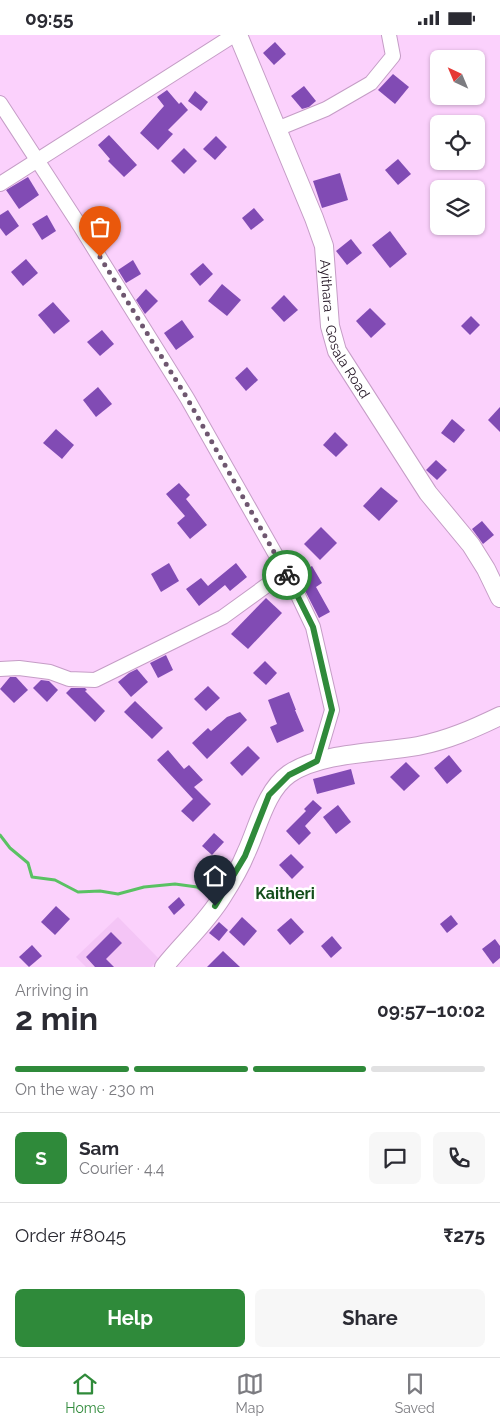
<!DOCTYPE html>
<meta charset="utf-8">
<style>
body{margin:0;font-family:Raleway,sans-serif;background:#f7f7f7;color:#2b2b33;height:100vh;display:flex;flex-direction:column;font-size:19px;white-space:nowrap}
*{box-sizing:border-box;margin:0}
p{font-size:16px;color:#7c7c81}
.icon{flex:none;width:28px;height:28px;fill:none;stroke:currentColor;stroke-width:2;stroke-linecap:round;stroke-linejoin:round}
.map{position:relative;height:932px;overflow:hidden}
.sheet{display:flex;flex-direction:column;background:#fff;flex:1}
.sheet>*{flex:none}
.needle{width:32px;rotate:316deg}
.fabs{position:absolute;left:430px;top:15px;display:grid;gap:10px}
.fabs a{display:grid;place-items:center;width:55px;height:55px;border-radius:8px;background:#fff;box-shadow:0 1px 4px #0004;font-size:25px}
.pin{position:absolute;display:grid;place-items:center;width:42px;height:42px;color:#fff;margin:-51px -21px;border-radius:50% 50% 50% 0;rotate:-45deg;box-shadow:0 0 5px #0007}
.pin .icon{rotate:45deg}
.courier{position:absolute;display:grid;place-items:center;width:50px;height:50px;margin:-25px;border:4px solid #2f8a3a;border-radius:50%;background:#fff;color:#222;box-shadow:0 1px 6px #0007}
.head em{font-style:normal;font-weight:700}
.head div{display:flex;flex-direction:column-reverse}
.head{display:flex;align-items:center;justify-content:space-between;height:85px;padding:0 15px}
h1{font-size:32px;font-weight:700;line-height:38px}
.bar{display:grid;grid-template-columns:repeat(4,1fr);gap:8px 5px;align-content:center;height:60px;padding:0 15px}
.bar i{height:6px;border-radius:4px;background:#e1e1e2}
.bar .active{background:#2f8a3a}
.bar p{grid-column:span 4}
.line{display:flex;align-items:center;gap:12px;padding:0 15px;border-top:1px solid #e1e1e2}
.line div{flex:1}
.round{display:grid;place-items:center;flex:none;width:52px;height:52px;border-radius:8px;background:#f7f7f7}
.primary-button{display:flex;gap:10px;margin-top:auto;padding:10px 15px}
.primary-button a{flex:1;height:58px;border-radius:8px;background:#2f8a3a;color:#fff;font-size:20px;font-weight:700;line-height:58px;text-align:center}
.primary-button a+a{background:#f7f7f7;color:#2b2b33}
.status{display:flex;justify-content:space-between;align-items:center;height:35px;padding:0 25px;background:#fff;direction:ltr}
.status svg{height:14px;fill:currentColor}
.menu{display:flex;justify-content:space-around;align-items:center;height:70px;border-top:1px solid #e1e1e2;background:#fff;font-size:14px;color:#7c7c81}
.menu a{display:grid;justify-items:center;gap:2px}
.menu .active{color:#2f8a3a}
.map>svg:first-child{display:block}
.built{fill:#f4c5f6}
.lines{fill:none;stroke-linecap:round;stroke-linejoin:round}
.stream{stroke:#5ac163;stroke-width:3}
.building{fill:#814bb4}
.minor-casing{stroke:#c59dc6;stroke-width:16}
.major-casing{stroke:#c59dc6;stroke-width:20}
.minor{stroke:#fff;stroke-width:14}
.major{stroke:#fff;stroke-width:18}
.done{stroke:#6f5770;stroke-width:5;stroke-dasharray:0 9}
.route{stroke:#2f8a3a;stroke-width:6}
.labels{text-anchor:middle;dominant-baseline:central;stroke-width:5;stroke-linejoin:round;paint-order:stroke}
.street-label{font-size:14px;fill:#241625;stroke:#fff}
.quarter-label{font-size:16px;font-weight:bold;fill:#134d1b;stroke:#fff}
</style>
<div class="status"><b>09:55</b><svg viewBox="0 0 49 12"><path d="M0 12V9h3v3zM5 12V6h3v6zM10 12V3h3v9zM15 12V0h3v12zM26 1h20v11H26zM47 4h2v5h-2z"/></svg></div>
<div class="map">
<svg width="500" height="932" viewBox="0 0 500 932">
<rect width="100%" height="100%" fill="#fbd1fc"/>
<!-- built -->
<polygon class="built" points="118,882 159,924 151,932 86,932 76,922"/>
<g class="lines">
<!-- stream -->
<polyline class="stream" points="0,800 10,813 28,828 32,842 55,845 78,857 100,856 118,859 144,852 175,849 197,852 210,861"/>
</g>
<!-- building -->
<g class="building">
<polygon points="275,7 286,19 274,30 263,18"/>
<polygon points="393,39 409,52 395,69 378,55"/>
<polygon points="304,51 316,66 309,72 302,74 291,61"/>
<polygon points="167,55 179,69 181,67 188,75 168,95 173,99 158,115 140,98 164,71 157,62"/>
<polygon points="195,56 208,67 201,76 188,66"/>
<polygon points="109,100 137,130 124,142 108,126 110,124 98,110"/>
<polygon points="216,101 227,112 215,125 203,114"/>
<polygon points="184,113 197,126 184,139 171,126"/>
<polygon points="398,124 411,139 398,150 385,135"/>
<polygon points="340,138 348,165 322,173 313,146"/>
<polygon points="28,142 39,160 19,174 6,155"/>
<polygon points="254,173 264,185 251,195 242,183"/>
<polygon points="8,175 19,191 6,201 0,193 0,180"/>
<polygon points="47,180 56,196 42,205 32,189"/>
<polygon points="390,196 407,219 390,233 372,210"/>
<polygon points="351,204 362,218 347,230 336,216"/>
<polygon points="26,224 38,238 23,251 11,237"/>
<polygon points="133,225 141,239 126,248 118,235"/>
<polygon points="203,228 213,239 200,251 190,239"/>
<polygon points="222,249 241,265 227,281 208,266"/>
<polygon points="146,254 158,266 145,279 136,265"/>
<polygon points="284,260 298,275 284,287 271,273"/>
<polygon points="53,267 70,286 54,299 38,280"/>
<polygon points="370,273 386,289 371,303 356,286"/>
<polygon points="471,281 480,290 470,300 461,291"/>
<polygon points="182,285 194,302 176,315 164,298"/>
<polygon points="102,295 114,309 100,321 87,307"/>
<polygon points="247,332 258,345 246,356 235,343"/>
<polygon points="98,352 112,369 96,382 83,365"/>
<polygon points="500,372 500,397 488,385"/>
<polygon points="452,384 465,395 454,408 441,398"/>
<polygon points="56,394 74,410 62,424 43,408"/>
<polygon points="335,397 348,410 336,422 323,410"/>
<polygon points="436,425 447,435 437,445 426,435"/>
<polygon points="179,448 190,460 186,464 207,490 190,504 177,488 185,481 166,459"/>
<polygon points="381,452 398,466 379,486 363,471"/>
<polygon points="482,486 494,500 483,509 472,494"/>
<polygon points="321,492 337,508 320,525 304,509"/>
<polygon points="169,528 179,546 161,557 151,539"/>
<polygon points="236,528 247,542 230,556 225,550 199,571 186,554 201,543 208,551"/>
<polygon points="312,531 322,548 316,552 330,577 319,583 297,540"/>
<polygon points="266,563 282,578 248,614 231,599"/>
<polygon points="166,620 173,635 158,643 150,628"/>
<polygon points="265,626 277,638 266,650 253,638"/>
<polygon points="137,634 148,647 131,662 118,647 129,638"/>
<polygon points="10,642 16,642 28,655 14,668 0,654"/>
<polygon points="41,645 49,646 58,655 47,667 33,653"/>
<polygon points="208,651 220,663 206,676 194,664"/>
<polygon points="71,653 85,653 87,655 85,656 105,676 95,687 66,658"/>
<polygon points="289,657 296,675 295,675 304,696 277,708 270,692 277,689 268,665"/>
<polygon points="135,666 163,693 152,704 124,677"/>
<polygon points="240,677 247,685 207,724 192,708 208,693 211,696 227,682"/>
<polygon points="248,711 260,723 242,741 230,728"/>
<polygon points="168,715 184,734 189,730 203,745 194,752 211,769 193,787 181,776 193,764 157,725"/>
<polygon points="449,720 462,736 447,749 434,733"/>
<polygon points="406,727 420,741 404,756 390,742"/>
<polygon points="351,734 355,749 317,759 313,744"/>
<polygon points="313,765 322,773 305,791 311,798 299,810 286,796 306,776 304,774"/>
<polygon points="338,770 351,787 336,799 323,782"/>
<polygon points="214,798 224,807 212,820 202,811"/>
<polygon points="291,819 304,832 292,844 279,830"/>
<polygon points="179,862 185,870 174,880 168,872"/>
<polygon points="56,871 70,884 55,900 41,887"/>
<polygon points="451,880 458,889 447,898 440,889"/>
<polygon points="242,882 257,896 244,911 229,897"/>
<polygon points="291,883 304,897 290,910 277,895"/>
<polygon points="219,887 228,895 219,906 209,898"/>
<polygon points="111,897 122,908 106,924 114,932 95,932 86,922"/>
<polygon points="332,901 342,913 331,923 321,911"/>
<polygon points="495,904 500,911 500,923 493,929 482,914"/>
<polygon points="32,910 42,921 29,932 19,922"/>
<polygon points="223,916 240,932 207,932"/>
</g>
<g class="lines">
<!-- minor casing -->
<g class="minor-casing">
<g id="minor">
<polyline points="0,68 80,191 187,363 294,552 313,592 332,675 317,726"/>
<polyline points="277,94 326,74 371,48 393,21 389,0"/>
<polyline points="0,149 234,0"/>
<polyline points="0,634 19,633 50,637 69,644 95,645 223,582 285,537"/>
</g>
</g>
<!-- major casing -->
<g class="major-casing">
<g id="major">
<path id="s1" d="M238,0L314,183L324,211L330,291L337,316L428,458L471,510L486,534L500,563"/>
<path d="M164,932C183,908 206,888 222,862C231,848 240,833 246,818C258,793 265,756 289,739C321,717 380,718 418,711C448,705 473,694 500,681"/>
</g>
</g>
<!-- minor -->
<use href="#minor" class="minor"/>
<!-- major -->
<use href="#major" class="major"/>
</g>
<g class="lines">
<!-- done -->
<polyline class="done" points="100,222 187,363 287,540"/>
<!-- route -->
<polyline class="route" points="215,871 245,821 269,760 289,740 317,726 332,675 313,592 287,540"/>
</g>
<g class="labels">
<!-- street labels -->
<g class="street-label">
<text stroke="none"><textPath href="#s1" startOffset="315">Ayithara - Gosala Road</textPath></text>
</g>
<!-- quarter labels -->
<g class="quarter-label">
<text x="285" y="858">Kaitheri</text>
</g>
</g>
</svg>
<div class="fabs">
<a><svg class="needle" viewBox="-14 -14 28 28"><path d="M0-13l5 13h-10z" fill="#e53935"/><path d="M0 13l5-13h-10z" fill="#7c7c81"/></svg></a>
<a><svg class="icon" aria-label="locate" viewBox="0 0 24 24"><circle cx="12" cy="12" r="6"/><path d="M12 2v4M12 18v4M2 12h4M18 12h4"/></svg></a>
<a><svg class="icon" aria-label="layers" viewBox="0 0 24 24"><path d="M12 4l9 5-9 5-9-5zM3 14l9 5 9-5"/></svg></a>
</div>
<div class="pin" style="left:100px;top:222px;background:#ea580c"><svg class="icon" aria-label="bag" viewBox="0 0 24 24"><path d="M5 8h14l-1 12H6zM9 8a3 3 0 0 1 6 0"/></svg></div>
<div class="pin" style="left:215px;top:871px;background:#1f2937"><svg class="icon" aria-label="home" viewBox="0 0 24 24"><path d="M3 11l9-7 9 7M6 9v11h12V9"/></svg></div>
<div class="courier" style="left:287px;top:540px"><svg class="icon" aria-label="bike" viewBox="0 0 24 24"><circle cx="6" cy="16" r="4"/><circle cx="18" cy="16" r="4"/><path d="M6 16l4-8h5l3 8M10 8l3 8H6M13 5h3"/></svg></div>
</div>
<section class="sheet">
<div class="head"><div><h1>2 min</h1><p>Arriving in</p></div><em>09:57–10:02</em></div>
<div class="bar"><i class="active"></i><i class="active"></i><i class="active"></i><i></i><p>On the way · 230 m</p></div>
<div class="line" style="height:90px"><b class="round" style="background:#2f8a3a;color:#fff">S</b><div><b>Sam</b><p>Courier · 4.4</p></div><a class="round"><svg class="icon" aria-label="chat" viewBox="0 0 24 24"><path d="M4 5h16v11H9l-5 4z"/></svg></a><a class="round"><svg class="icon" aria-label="phone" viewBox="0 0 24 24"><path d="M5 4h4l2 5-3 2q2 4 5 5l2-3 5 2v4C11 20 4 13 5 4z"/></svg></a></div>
<div class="line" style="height:65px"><div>Order #8045</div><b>₹275</b></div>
<div class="primary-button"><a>Help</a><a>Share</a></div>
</section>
<nav class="menu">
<a class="active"><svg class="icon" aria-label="home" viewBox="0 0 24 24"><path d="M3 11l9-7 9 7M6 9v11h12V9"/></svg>Home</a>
<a><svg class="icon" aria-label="map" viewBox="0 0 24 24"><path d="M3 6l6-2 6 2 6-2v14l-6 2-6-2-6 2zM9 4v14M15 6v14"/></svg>Map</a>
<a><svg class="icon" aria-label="saved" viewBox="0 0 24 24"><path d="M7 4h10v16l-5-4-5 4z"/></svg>Saved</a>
</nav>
